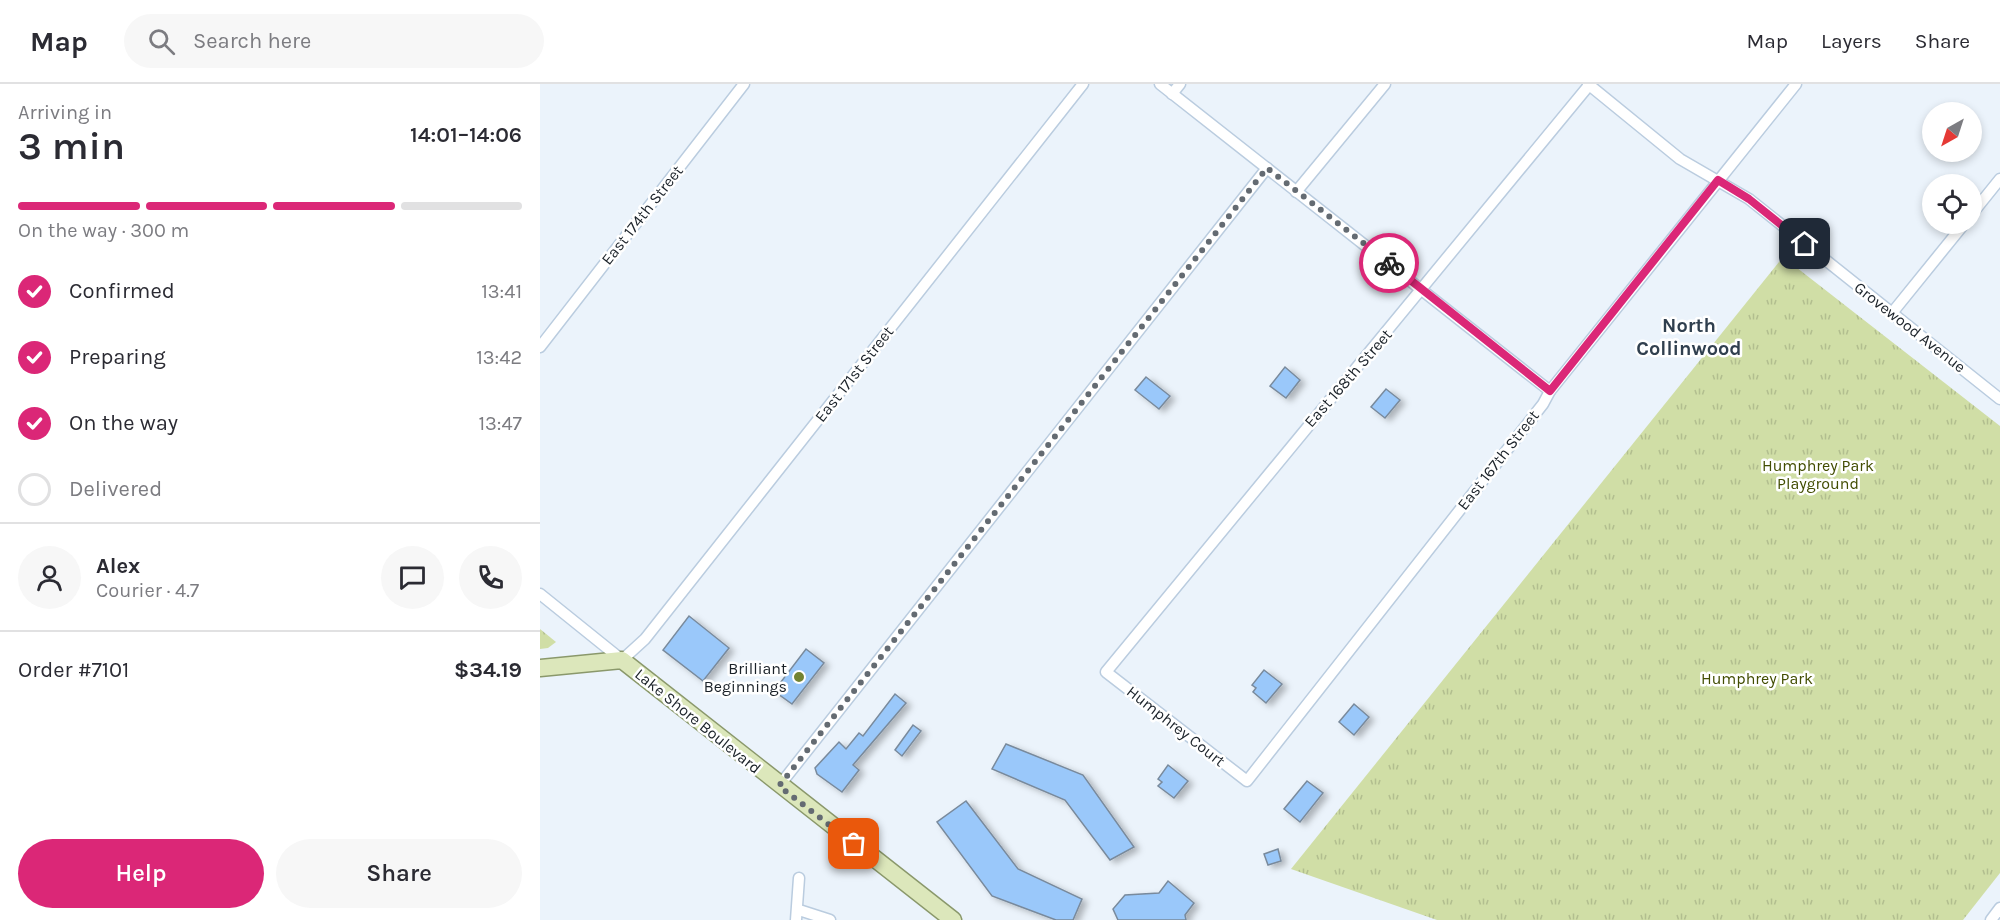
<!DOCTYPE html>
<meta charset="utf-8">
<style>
body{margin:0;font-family:Karla,sans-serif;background:#f7f7f7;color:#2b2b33;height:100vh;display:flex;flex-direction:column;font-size:22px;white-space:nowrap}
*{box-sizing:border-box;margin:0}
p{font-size:20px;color:#7c7c81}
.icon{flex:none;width:33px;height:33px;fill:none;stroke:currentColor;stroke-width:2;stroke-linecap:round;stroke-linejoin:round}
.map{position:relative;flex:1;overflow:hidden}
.sheet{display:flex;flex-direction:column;background:#fff;width:540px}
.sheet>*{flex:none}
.needle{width:39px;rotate:219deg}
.fabs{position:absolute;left:1382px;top:18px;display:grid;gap:12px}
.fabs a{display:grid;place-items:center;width:60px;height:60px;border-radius:50%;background:#fff;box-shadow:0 3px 9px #0003;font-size:30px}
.pin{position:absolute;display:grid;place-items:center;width:51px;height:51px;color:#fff;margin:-26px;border-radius:12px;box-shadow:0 3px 9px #0006}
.courier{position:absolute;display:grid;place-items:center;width:60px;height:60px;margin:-30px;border:4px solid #db2777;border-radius:50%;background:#fff;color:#222;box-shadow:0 2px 8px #0007}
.overview em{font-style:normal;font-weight:600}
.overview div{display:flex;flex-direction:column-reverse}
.overview{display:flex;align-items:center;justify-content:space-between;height:102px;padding:0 18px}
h1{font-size:39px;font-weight:600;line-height:45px}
.bar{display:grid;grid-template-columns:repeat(4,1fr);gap:9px 6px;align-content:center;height:72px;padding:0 18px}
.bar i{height:8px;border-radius:4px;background:#e1e1e2}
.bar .on{background:#db2777}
.bar p{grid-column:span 4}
.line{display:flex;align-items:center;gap:15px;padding:0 18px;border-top:2px solid #e1e1e2}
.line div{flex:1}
.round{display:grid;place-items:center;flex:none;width:63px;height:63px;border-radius:32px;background:#f7f7f7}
ol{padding:0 18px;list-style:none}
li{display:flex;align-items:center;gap:18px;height:66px}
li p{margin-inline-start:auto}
li .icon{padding:6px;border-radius:50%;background:#db2777;color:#fff;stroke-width:4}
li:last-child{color:#7c7c81}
li i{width:33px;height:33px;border:3px solid #e1e1e2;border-radius:50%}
.cta{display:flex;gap:12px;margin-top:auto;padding:12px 18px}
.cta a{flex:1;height:69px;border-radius:36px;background:#db2777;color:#fff;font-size:24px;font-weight:600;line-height:69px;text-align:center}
.cta a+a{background:#f7f7f7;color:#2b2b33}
header{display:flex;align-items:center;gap:36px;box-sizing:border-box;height:84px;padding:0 30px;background:#fff;border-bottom:2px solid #e1e1e2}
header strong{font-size:28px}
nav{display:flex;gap:33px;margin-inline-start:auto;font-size:21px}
.search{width:420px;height:54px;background:#f7f7f7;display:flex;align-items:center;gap:15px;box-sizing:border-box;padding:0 21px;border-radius:33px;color:#7c7c81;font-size:22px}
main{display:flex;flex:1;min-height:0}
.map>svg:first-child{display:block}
.park{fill:url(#park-tufts)}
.building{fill:#9ac8fa;stroke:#798a9c;stroke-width:1.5;filter:url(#shadow)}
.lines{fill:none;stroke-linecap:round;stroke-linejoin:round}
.street-casing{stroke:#baccdf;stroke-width:13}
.primary-casing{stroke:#8a986b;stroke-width:19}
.street{stroke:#fff;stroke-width:10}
.primary{stroke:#dce7bb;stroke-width:16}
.done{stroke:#646b72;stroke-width:6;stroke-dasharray:0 10.8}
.route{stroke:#db2777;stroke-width:8}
.poi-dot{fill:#738332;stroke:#fff;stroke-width:2}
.labels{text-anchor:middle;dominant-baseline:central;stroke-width:5;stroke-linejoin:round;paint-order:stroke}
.street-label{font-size:16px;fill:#1b2229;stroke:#fff}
.park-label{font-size:16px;fill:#424d02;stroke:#fff}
.poi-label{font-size:16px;fill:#1b2229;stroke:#fff;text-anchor:end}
.quarter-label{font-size:20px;font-weight:bold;fill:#303f4e;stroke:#fff}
</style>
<header>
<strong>Map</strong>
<div class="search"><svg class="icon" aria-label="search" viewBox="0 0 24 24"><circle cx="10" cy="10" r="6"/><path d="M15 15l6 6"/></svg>Search here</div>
<nav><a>Map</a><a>Layers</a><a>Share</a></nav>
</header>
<main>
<section class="sheet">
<div class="overview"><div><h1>3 min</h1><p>Arriving in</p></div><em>14:01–14:06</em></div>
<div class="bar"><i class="on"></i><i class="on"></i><i class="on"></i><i></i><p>On the way · 300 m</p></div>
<ol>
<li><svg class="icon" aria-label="check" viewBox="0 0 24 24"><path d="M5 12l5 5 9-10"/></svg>Confirmed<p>13:41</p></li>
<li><svg class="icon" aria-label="check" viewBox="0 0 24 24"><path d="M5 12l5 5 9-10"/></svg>Preparing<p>13:42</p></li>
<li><svg class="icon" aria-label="check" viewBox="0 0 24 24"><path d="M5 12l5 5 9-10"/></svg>On the way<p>13:47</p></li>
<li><i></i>Delivered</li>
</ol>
<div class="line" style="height:108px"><a class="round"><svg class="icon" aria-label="person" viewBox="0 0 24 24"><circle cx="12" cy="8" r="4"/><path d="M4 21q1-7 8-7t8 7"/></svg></a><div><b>Alex</b><p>Courier · 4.7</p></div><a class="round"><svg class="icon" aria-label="chat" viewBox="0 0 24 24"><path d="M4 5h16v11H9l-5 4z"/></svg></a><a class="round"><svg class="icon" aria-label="phone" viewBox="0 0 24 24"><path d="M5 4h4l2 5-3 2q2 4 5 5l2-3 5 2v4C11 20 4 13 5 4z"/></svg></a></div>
<div class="line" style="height:78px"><div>Order #7101</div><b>$34.19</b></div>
<div class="cta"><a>Help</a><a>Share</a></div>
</section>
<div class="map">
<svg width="1460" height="836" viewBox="0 0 1460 836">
<defs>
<pattern id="park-tufts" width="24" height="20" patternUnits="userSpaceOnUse" patternTransform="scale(1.5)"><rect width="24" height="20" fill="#d0dea6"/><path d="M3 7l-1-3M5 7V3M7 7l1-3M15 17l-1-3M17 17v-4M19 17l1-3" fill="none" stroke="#b2be8f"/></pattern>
<filter id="shadow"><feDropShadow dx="5" dy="3" stdDeviation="3" flood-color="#0004"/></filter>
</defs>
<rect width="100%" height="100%" fill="#ebf3fb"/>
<!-- park -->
<g class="park">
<polygon points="1243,173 1460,342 1460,789 1423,836 897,836 751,785"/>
<polygon points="0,545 16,558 8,564 0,565"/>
</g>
<!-- building -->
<g class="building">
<polygon points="745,283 760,296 746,314 730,302"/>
<polygon points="606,293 630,312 619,325 595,306"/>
<polygon points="846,305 860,316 845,334 831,323"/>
<polygon points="149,532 189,564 163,597 123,566"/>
<polygon points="266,565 284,579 252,620 234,607"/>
<polygon points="724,586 742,600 726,619 713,608 716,604 712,601"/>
<polygon points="355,610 366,619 313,681 319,686 302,708 277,690 275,684 299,658 306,665 319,649 323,652"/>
<polygon points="814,620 829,633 814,651 799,638"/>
<polygon points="373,641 381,647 362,672 355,666"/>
<polygon points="466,660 543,691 594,763 570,776 525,716 452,685"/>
<polygon points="628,681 648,697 634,714 618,702 622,698 618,695"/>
<polygon points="767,697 783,709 760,738 744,725"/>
<polygon points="426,717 478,785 542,815 533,836 516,836 452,812 397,738"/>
<polygon points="738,765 741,777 728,781 724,770"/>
<polygon points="628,797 654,819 645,831 646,836 578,836 573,825 585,811 619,809"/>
</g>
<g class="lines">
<!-- street casing -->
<g class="street-casing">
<g id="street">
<polyline points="620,0 1010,307"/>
<polyline points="1048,0 1140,75 1209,115 1460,315"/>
<polyline points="1050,0 566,588 707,697 1003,320 1010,307 1256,0"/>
<polyline points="632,10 640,0"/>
<polyline points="756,108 845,0"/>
<polyline points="1431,131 1460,95"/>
<polyline points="1352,229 1424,140"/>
<polyline points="0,263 204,0"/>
<polyline points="0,510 82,576 105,555 543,0"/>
<polyline points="239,702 727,84"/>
<polyline points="259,826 290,836"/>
<polyline points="256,836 259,794"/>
<polyline points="1451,836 1460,824"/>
</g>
</g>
<!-- primary casing -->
<g class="primary-casing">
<polyline id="primary" points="0,584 82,576 413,836"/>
</g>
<!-- street -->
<use href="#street" class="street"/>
<!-- primary -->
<use href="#primary" class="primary"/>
</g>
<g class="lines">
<!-- done -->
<polyline class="done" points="314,760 239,702 727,84 849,179"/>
<!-- route -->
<polyline class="route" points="849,179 1010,307 1178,96 1209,115 1265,160"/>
</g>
<!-- markers -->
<circle class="poi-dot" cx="259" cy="593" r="6"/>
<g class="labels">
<!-- street labels -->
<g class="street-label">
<text transform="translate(102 131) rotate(-52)">East 174th Street</text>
<text transform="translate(1370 243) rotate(38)">Grovewood Avenue</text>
<text transform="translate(314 290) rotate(-52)">East 171st Street</text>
<text transform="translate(808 294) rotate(-49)">East 168th Street</text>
<text transform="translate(958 376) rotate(-52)">East 167th Street</text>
<text transform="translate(158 637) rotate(39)">Lake Shore Boulevard</text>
<text transform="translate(636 642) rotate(38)">Humphrey Court</text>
</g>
<!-- park labels -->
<g class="park-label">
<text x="1278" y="381">Humphrey Park<tspan x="1278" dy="18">Playground</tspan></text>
<text x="1217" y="594">Humphrey Park</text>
</g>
<!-- poi labels -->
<g class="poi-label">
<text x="247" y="584">Brilliant<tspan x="247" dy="18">Beginnings</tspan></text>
</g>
<!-- quarter labels -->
<g class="quarter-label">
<text x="1149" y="241">North<tspan x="1149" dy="23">Collinwood</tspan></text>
</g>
</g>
</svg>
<div class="fabs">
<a><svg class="needle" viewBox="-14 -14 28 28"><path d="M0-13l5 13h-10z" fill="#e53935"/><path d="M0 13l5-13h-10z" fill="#7c7c81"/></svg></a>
<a><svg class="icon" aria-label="locate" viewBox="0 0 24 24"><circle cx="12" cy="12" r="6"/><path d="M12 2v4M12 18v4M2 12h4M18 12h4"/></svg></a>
</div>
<div class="pin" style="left:314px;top:760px;background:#ea580c"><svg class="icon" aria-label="bag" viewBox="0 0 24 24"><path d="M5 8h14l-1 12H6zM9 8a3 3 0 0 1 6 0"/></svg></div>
<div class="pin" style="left:1265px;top:160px;background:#1f2937"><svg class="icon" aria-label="home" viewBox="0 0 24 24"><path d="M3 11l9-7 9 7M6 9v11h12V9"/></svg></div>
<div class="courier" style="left:849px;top:179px"><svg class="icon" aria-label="bike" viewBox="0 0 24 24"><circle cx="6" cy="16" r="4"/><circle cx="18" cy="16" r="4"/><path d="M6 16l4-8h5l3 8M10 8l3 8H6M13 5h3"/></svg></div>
</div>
</main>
